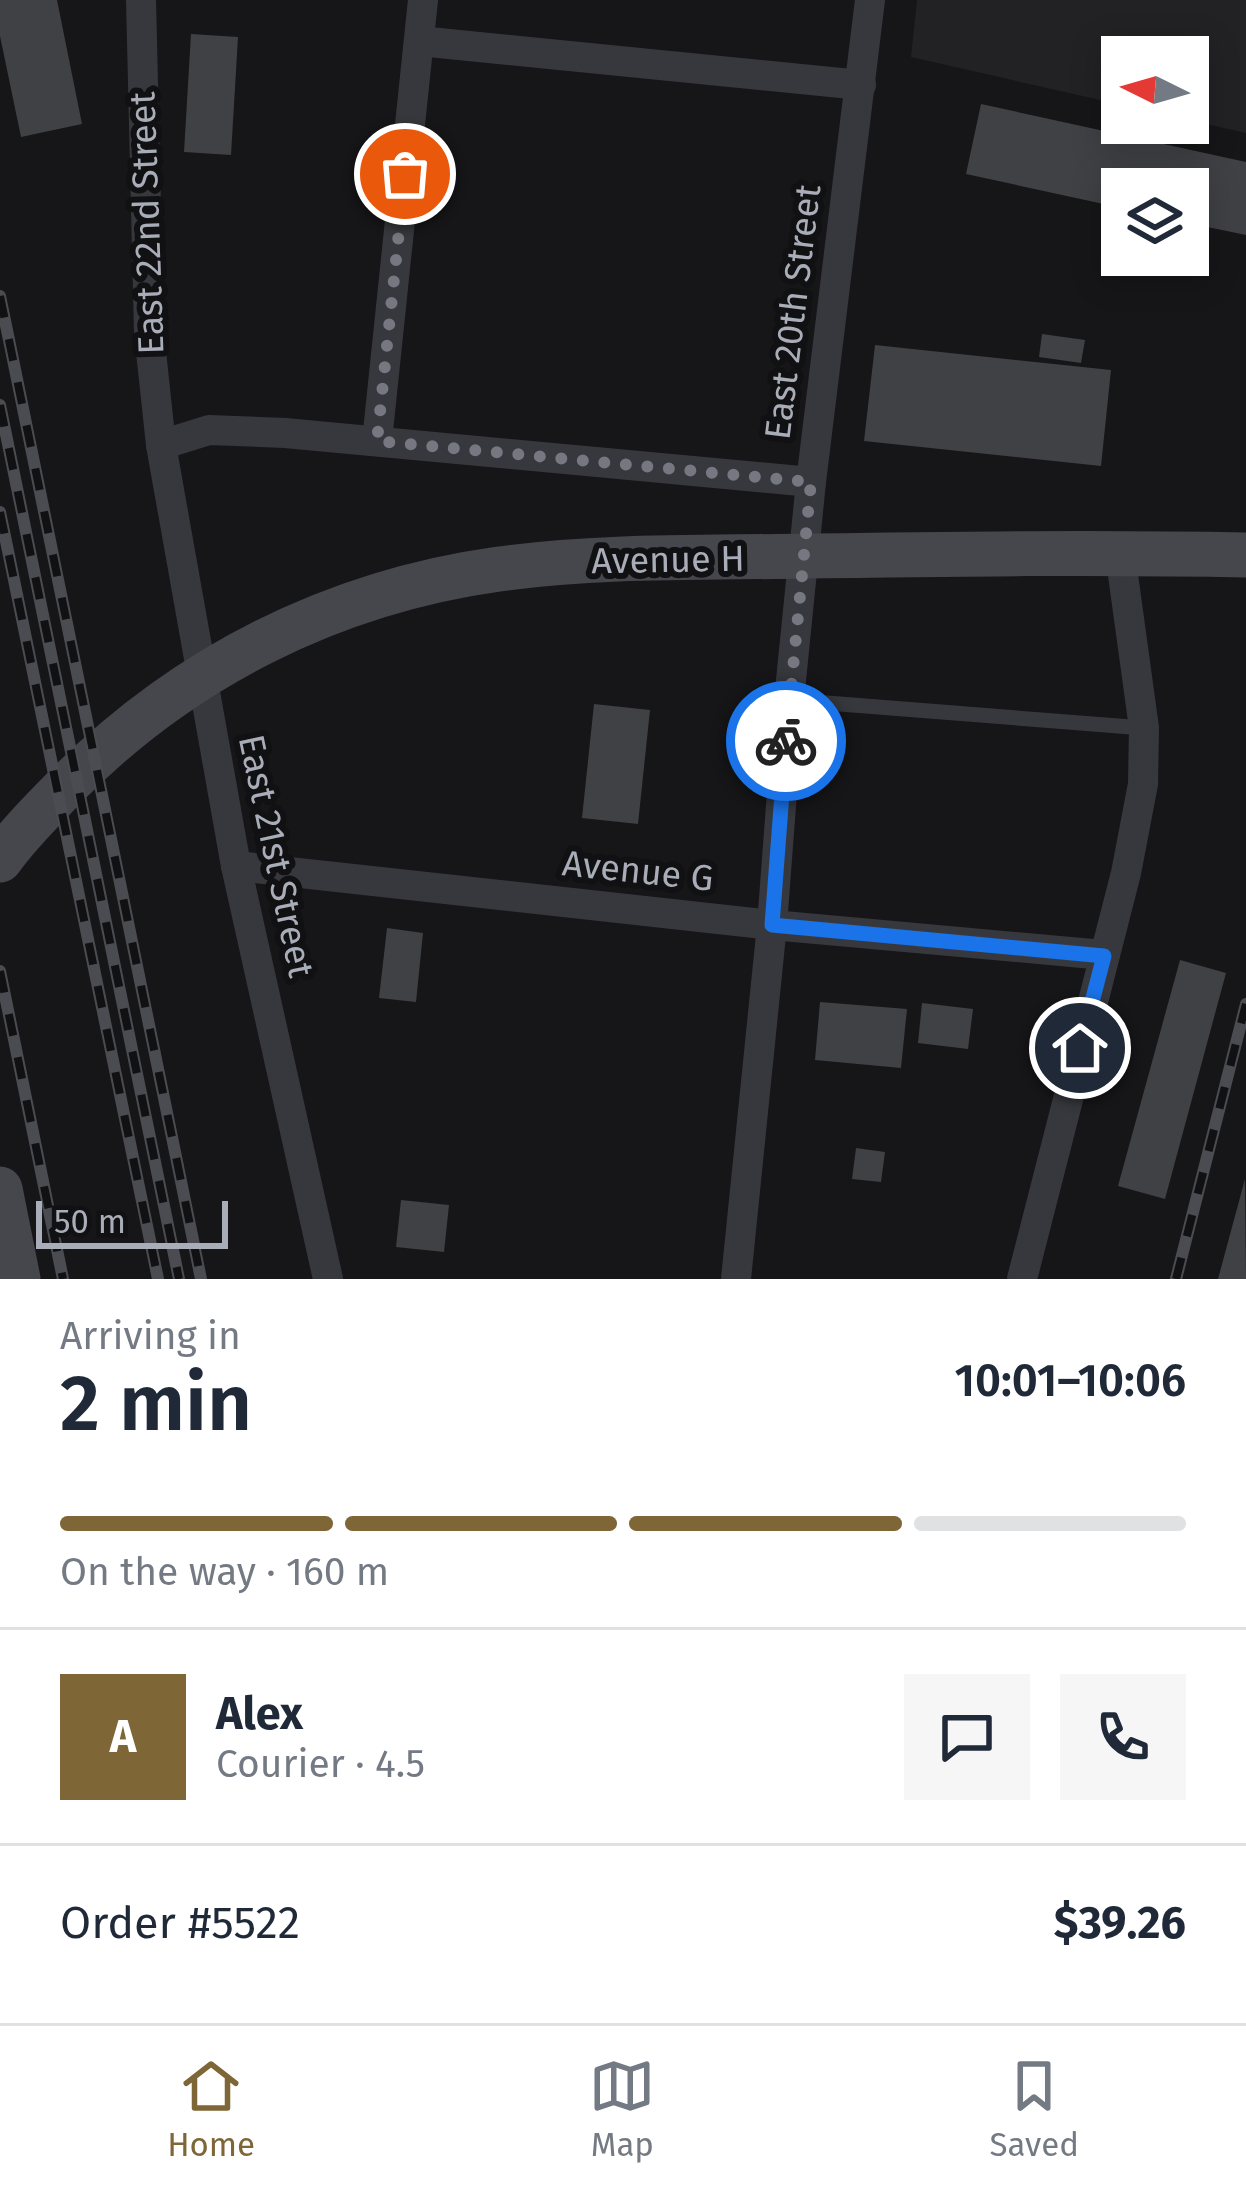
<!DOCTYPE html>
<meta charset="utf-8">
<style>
body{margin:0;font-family:"Fira Sans",sans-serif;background:#f6f6f7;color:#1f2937;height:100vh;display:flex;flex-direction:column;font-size:45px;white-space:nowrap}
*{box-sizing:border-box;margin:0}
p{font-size:39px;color:#747a83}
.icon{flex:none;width:66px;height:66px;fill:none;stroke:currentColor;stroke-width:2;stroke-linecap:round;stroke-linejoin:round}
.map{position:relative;height:1279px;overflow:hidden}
.sheet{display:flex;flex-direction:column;background:#fff;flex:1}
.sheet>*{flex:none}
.needle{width:78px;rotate:275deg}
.tools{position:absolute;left:1101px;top:36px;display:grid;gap:24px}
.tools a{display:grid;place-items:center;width:108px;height:108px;border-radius:0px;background:#fff;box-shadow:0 6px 30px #0003;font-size:60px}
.scale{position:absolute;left:36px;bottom:30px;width:192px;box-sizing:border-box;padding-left:12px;border:6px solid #a8adb8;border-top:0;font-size:33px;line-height:42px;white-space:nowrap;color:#a8adb8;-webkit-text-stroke:9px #111113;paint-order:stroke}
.pin{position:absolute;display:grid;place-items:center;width:102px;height:102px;color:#fff;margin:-51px;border:6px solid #fff;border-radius:50%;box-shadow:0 3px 12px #0007}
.courier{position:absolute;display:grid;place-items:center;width:120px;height:120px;margin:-60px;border:9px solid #1a73e8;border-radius:50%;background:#fff;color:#222;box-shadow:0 3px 15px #0007}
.overview em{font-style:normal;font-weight:600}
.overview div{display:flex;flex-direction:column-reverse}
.overview{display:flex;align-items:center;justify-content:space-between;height:204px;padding:0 60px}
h1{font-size:78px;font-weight:600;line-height:90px}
.bar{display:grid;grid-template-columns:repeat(4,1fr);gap:18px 12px;align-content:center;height:144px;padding:0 60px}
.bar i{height:15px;border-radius:9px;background:#e0e1e3}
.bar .active{background:#7e6636}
.bar p{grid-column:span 4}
.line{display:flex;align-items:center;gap:30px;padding:0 60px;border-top:3px solid #e0e1e3}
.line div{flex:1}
.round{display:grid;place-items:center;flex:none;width:126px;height:126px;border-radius:0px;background:#f6f6f7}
.menu{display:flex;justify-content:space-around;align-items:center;height:168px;border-top:3px solid #e0e1e3;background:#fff;font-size:33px;color:#747a83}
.menu a{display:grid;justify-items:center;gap:6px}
.menu .active{color:#7e6636}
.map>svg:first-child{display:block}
.built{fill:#222225}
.building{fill:#404145}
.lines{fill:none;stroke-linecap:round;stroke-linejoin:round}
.lane{stroke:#37383d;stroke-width:15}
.street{stroke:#37383d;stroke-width:30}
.secondary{stroke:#45474d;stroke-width:45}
.rail-casing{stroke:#4a4c52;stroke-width:12}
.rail{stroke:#111113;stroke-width:8;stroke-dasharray:22;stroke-linecap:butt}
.done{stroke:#757880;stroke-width:12;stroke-dasharray:0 21.6}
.route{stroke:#1a73e8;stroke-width:15}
.labels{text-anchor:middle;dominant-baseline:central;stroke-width:12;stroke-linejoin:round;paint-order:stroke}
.street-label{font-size:36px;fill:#a8adb8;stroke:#111113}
</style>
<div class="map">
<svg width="1246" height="1279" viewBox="0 0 1246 1279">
<rect width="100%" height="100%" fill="#161618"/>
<!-- built -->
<polygon class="built" points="917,0 1246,0 1246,133 1188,120 1188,57 1122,57 1122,105 911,57"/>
<!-- building -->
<g class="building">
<polygon points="0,0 57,0 82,124 21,137 0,36"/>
<polygon points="191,34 238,37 231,155 184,152"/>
<polygon points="981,104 1246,162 1246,235 1188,223 1188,189 1122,189 1122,208 966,174"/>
<polygon points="1042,334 1085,340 1081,363 1039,357"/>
<polygon points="875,345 1111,370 1101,466 864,441"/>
<polygon points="594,704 650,710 638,824 582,818"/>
<polygon points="387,928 423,933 416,1002 379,998"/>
<polygon points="1180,960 1226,973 1165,1199 1118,1186"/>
<polygon points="820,1002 907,1009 901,1068 815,1060"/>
<polygon points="922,1003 973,1009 968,1049 918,1043"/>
<polygon points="856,1148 885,1152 881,1182 852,1179"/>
<polygon points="1245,1179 1246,1279 1218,1279"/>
<polygon points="401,1200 449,1205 444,1252 396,1247"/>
</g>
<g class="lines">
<!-- lane -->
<polyline class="lane" points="789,700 1144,728"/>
<!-- street -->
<g class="street">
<polyline points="141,0 149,333 161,445 236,866 328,1279"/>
<polyline points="419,41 861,85"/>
<polyline points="377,441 423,0"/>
<polyline points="161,445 209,430 285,433 811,482"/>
<polyline points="236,866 772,925 1104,955"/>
<polyline points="736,1279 772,925 789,700 811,482 870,0"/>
<polyline points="1022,1279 1126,873 1143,784 1144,728 1120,553"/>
</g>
<!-- secondary -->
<g class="secondary">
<path d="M0,860C19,833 44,809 67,785C184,667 333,592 499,569C601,555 706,558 808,556C954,554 1100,552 1246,555"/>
<polyline points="0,1189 18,1279"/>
</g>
<!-- rail casing -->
<g class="rail-casing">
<g id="rail">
<polyline points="0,296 201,1279"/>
<polyline points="0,405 179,1279"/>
<polyline points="0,512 158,1279"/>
<polyline points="0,971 63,1279"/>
<polyline points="1176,1279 1246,1004"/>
</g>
</g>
<!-- rail -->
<use href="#rail" class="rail"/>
</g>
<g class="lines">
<!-- done -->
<polyline class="done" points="405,174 377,441 811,482 786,741"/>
<!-- route -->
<polyline class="route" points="786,741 772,925 1104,956 1080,1048"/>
</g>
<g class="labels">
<!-- street labels -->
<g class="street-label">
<text transform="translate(147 223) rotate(-92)">East 22nd Street</text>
<text transform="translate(793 312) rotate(-83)">East 20th Street</text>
<text transform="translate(668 560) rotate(-1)">Avenue H</text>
<text transform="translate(276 856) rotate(78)">East 21st Street</text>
<text transform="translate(638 871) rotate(6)">Avenue G</text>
</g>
</g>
</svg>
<div class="tools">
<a><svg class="needle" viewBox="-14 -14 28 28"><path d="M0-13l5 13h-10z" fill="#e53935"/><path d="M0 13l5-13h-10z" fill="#747a83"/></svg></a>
<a><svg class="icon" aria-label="layers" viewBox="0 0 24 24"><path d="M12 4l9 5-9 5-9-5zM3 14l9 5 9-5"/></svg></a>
</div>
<div class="scale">50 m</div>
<div class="pin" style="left:405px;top:174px;background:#ea580c"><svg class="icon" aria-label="bag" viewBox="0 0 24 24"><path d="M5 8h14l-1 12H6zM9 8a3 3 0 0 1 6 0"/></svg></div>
<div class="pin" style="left:1080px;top:1048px;background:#1f2937"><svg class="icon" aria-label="home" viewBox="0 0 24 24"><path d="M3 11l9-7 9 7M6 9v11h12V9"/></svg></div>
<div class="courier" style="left:786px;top:741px"><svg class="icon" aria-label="bike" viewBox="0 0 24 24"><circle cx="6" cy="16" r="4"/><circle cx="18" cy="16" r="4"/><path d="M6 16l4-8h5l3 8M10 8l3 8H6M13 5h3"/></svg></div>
</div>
<section class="sheet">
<div class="overview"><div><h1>2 min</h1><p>Arriving in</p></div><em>10:01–10:06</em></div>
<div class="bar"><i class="active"></i><i class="active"></i><i class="active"></i><i></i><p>On the way · 160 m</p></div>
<div class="line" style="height:216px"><b class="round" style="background:#7e6636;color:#fff">A</b><div><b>Alex</b><p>Courier · 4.5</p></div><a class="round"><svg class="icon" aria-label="chat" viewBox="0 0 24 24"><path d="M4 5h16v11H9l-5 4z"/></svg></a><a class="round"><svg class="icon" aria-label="phone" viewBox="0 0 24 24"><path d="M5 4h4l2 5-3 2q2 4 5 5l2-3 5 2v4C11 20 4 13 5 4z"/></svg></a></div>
<div class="line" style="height:156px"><div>Order #5522</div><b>$39.26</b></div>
</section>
<nav class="menu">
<a class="active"><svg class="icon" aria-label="home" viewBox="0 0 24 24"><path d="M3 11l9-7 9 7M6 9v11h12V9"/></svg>Home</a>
<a><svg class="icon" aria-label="map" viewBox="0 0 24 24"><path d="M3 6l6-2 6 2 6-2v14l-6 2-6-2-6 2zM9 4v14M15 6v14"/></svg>Map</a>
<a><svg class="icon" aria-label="saved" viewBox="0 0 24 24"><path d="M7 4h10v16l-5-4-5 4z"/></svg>Saved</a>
</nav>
